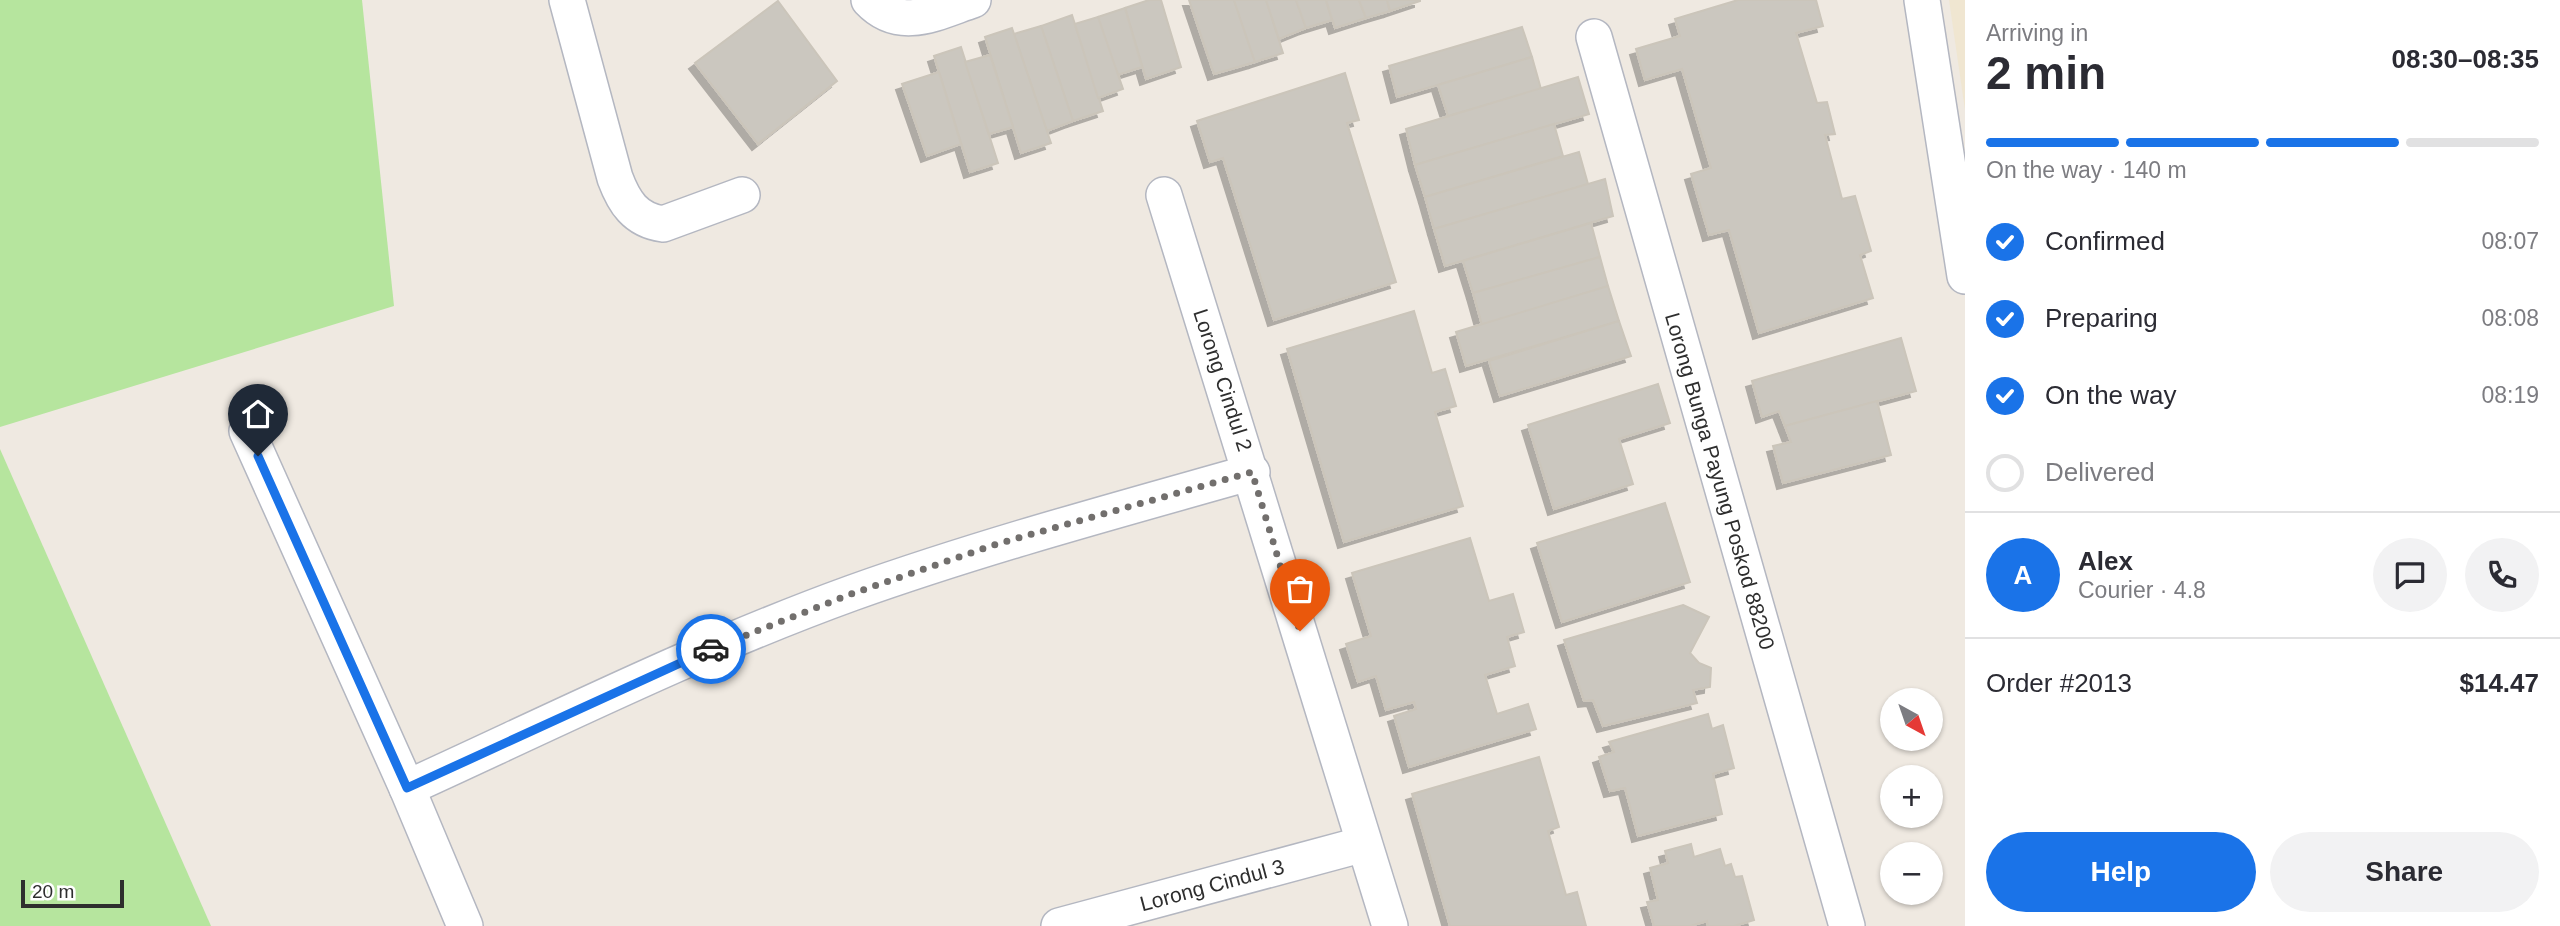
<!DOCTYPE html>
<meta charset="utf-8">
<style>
body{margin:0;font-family:Helvetica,sans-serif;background:#f2f2f3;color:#2b2b33;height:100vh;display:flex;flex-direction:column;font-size:26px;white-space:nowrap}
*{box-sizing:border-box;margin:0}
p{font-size:23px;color:#7c7c81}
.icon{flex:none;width:38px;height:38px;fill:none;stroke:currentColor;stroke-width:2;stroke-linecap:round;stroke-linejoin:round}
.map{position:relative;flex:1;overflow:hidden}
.panel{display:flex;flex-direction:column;background:#fff;width:595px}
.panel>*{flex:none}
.needle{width:46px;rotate:140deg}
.controls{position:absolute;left:1880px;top:688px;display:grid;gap:14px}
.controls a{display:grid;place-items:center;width:63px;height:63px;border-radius:50%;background:#fff;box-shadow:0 2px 5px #0004;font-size:35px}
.scale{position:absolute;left:21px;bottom:18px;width:103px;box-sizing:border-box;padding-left:7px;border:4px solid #2e2e2e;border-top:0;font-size:19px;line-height:24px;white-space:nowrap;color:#2e2e2e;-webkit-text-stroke:5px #fff;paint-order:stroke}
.pin{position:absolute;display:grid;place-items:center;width:60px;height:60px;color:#fff;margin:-72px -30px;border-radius:50% 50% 50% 0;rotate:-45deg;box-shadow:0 0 7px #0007}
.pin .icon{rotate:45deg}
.courier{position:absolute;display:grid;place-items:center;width:70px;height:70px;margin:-35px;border:5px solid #1a73e8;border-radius:50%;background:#fff;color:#222;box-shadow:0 2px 9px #0007}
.head em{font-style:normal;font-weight:700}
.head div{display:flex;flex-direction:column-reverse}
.head{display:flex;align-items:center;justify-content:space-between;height:119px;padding:0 21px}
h1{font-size:46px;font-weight:700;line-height:52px}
.bar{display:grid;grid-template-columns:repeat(4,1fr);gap:10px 7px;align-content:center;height:84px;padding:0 21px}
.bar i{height:9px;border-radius:5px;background:#e1e1e2}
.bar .active{background:#1a73e8}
.bar p{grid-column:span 4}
.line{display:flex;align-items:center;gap:18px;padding:0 21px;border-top:2px solid #e1e1e2}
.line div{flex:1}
.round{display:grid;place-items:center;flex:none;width:74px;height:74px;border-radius:37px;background:#f2f2f3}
ol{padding:0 21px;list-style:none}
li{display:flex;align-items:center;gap:21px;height:77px}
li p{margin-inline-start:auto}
li .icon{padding:7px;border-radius:50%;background:#1a73e8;color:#fff;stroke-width:4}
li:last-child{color:#7c7c81}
li i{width:38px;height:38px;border:4px solid #e1e1e2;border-radius:50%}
.action{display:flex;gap:14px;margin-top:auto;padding:14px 21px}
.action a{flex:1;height:80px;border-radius:42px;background:#1a73e8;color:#fff;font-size:28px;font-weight:700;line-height:80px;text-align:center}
.action a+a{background:#f2f2f3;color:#2b2b33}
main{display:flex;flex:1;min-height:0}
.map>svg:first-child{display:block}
.education{fill:#f0e6d1}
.green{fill:#b6e59e}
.building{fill:#cbc7bf;stroke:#cbc5ba;stroke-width:2;filter:url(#shadow)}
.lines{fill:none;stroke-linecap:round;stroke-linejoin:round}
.minor-casing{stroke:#b4b7c1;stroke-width:38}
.minor{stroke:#fff;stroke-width:35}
.done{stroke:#726f6d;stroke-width:7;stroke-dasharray:0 12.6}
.route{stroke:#1a73e8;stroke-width:9}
.labels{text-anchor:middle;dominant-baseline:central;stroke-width:6;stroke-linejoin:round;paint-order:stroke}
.street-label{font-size:21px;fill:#2e2e2e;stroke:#fff}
</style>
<main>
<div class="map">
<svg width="1965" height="926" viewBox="0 0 1965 926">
<defs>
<filter id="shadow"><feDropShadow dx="-6" dy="6" stdDeviation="0" flood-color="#0004"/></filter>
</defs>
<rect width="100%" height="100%" fill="#efe9e1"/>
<!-- education -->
<polygon class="education" points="1949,0 1965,0 1965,110"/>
<!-- green -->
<g class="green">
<polygon points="0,0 362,0 394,306 0,427"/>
<polygon points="0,449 211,926 0,926"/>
</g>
<!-- building -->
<g class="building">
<polygon points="1149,0 1161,0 1181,67 1146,79 1125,8"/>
<polygon points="1189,0 1234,0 1255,62 1214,74"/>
<polygon points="1234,0 1266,0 1283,53 1255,62"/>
<polygon points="1266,0 1296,0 1306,28 1279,39"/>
<polygon points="1296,0 1326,0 1332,20 1306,28"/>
<polygon points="1326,0 1359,0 1366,18 1335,28"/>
<polygon points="1359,0 1387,0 1390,11 1366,18"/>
<polygon points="1387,0 1420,0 1420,1 1390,11"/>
<polygon points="1738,0 1816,0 1823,26 1796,33 1817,103 1827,102 1835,134 1825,135 1842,199 1855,196 1871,251 1860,255 1873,298 1759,333 1729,230 1709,235 1691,174 1711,168 1682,69 1645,80 1636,49 1680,36 1675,19"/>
<polygon points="778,1 837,81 758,144 695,63"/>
<polygon points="1125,8 1142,67 1117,75 1098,17"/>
<polygon points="1072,15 1103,111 1073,121 1041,26"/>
<polygon points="1098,17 1123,89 1098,98 1075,24"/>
<polygon points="1041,26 1073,121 1047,131 1014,34"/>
<polygon points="1522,27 1532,57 1397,97 1389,66"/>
<polygon points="1012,28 1051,143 1021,153 985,37"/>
<polygon points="961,47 998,163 970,172 934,56"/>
<polygon points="990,55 1013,127 989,134 965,62"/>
<polygon points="1532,57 1541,89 1448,116 1438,85"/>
<polygon points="939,72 961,144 927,156 902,84"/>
<polygon points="1345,73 1359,120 1347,123 1396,282 1274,320 1223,158 1210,162 1197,121"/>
<polygon points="1578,77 1589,114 1415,165 1406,129"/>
<polygon points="1554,124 1563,156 1425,197 1415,165"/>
<polygon points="1579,152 1588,184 1434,229 1425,197"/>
<polygon points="1605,179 1613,216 1445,266 1434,229"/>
<polygon points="1591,223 1600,257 1473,293 1463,261"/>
<polygon points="1600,257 1608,286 1482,325 1473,293"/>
<polygon points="1608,286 1619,321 1466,366 1456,332"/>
<polygon points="1414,311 1432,373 1445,369 1456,406 1435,412 1463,506 1344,542 1287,349"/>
<polygon points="1619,321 1631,356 1500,396 1489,361"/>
<polygon points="1901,338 1916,391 1785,426 1779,411 1762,417 1752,381"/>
<polygon points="1658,384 1670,423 1619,439 1633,484 1554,509 1528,425"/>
<polygon points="1877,401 1891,455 1783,483 1773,446 1791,442 1785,426"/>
<polygon points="1665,503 1690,582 1562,622 1537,543"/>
<polygon points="1470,538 1489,601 1513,594 1524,632 1507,637 1515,666 1485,675 1497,714 1528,704 1536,729 1409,767 1394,716 1416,709 1414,702 1386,710 1376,676 1358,682 1346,644 1371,636 1352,573"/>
<polygon points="1683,605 1709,617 1690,653 1699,663 1711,668 1710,687 1693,690 1697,703 1603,726 1593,700 1584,701 1564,640"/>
<polygon points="1708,714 1712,729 1723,725 1734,768 1713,774 1722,814 1638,836 1625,788 1610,791 1599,757 1614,752 1609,742"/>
<polygon points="1539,757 1559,827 1548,831 1566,895 1577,892 1586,926 1450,926 1412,794"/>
<polygon points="1691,844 1694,857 1720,849 1725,866 1731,864 1735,877 1742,876 1754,920 1734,926 1708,926 1707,921 1690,926 1654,926 1647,902 1658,900 1650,868 1668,863 1665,851"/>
</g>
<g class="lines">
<!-- minor casing -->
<g class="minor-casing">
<g id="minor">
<path d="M567,0L615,178C624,202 635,220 663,224L742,195"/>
<path d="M869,0C900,33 937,12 973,0"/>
<polyline points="1922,0 1965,276"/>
<polyline points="1594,37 1847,926"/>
<polyline points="1164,195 1390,926"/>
<polyline points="247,431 407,788 465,926"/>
<path d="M407,788C554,721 700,648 852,593C984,546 1118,510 1252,472"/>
<polyline points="1059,926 1364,844"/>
</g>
</g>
<!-- minor -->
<use href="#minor" class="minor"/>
</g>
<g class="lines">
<!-- done -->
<polyline class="done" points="711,649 851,594 997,544 1252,472 1300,631"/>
<!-- route -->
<polyline class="route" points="258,456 407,788 711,649"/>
</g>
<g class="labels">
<!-- street labels -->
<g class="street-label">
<text transform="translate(1223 380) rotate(72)">Lorong Cindul 2</text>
<text transform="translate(1720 481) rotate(74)">Lorong Bunga Payung Poskod 88200</text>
<text transform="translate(1212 885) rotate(-15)">Lorong Cindul 3</text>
</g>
</g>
</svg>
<div class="controls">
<a><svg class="needle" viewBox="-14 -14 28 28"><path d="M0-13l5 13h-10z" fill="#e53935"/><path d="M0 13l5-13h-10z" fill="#7c7c81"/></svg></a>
<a>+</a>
<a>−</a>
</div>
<div class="scale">20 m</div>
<div class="pin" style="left:1300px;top:631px;background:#ea580c"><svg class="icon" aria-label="bag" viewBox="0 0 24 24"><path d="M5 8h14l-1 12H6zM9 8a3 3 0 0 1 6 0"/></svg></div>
<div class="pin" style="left:258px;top:456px;background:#1f2937"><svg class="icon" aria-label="home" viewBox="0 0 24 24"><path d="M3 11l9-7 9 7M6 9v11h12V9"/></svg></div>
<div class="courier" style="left:711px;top:649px"><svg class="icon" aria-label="car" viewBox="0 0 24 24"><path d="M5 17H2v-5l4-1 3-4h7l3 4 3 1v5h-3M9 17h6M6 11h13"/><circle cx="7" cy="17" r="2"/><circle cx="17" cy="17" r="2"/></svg></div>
</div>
<section class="panel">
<div class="head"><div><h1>2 min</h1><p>Arriving in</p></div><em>08:30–08:35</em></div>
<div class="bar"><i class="active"></i><i class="active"></i><i class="active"></i><i></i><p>On the way · 140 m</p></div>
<ol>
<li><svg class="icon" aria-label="check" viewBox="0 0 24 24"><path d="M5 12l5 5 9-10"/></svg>Confirmed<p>08:07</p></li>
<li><svg class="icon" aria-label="check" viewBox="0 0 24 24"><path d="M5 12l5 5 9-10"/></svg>Preparing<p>08:08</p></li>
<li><svg class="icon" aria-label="check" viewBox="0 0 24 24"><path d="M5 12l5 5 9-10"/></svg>On the way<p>08:19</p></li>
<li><i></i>Delivered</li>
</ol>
<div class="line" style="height:126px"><b class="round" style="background:#1a73e8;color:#fff">A</b><div><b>Alex</b><p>Courier · 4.8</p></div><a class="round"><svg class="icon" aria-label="chat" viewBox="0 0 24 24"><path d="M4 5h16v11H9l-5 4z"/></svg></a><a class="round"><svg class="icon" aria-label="phone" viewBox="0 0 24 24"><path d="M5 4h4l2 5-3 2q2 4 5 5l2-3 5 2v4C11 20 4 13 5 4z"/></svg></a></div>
<div class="line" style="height:91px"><div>Order #2013</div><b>$14.47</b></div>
<div class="action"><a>Help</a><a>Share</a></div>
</section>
</main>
